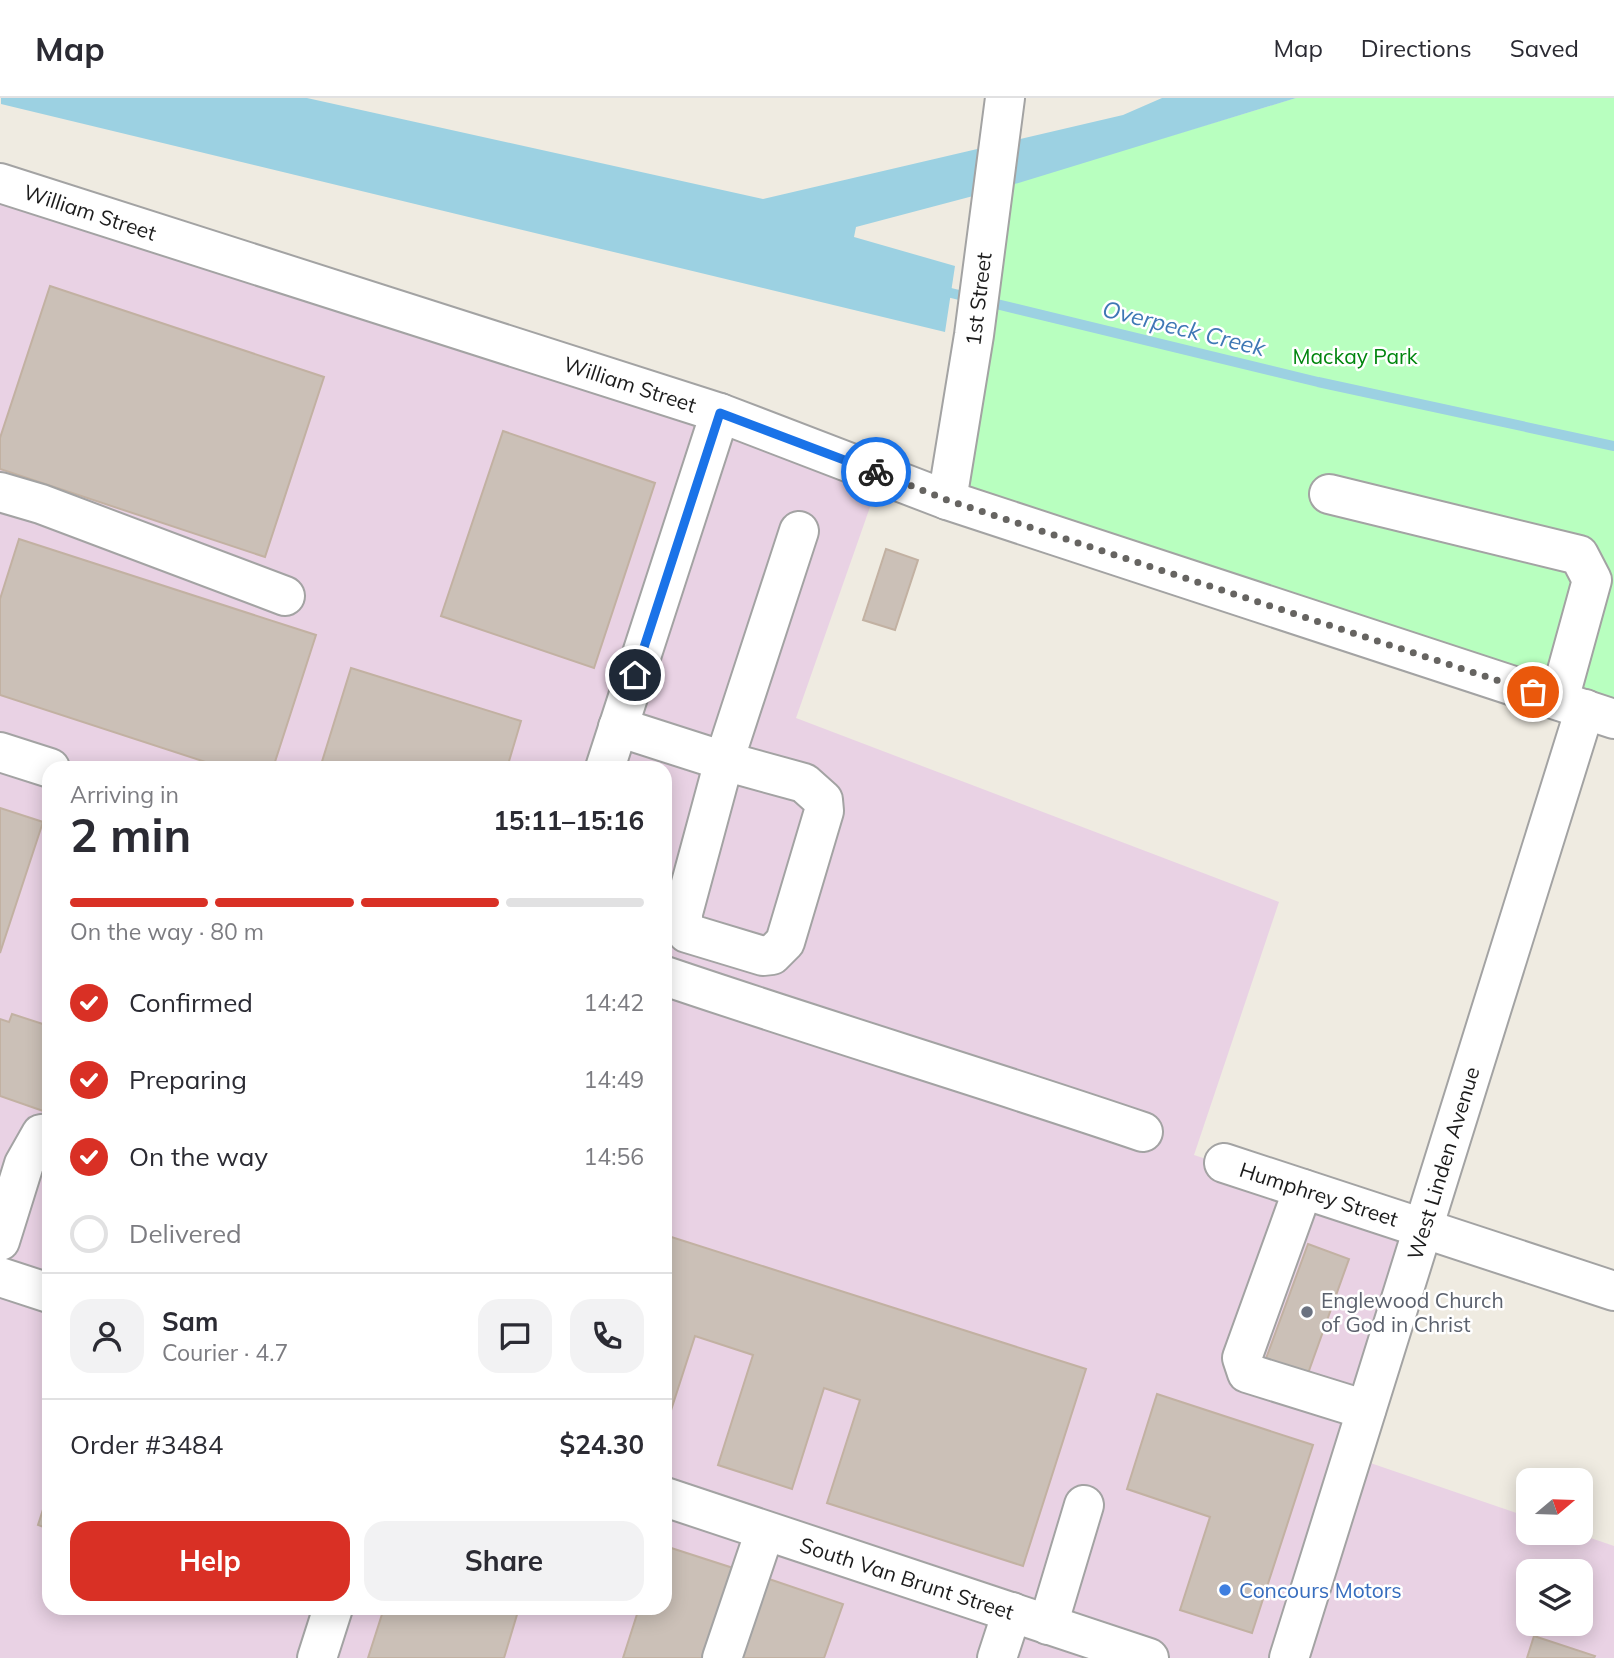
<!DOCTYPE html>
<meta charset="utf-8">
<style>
body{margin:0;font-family:Mulish,sans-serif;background:#f2f2f3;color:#2b2b33;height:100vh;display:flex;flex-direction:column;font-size:26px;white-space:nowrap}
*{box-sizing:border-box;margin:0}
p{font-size:23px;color:#7c7c81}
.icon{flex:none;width:38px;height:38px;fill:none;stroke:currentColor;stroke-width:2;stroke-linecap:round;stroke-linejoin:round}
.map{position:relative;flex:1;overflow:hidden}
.sheet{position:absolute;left:42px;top:663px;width:630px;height:854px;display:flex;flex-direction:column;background:#fff;border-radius:21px;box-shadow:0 4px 18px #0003}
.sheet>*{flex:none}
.needle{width:46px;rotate:71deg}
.tools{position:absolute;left:1516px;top:1370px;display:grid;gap:14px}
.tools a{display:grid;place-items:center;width:77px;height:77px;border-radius:14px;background:#fff;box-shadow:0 4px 18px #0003;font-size:35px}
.pin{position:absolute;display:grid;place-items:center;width:60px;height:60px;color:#fff;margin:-30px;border:4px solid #fff;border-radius:50%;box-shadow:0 2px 7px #0007}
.courier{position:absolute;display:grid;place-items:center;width:70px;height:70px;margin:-35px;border:5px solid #1a73e8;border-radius:50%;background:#fff;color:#222;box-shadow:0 2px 9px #0007}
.overview em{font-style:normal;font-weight:700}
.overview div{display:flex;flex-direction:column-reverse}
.overview{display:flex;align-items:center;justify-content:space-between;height:119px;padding:0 28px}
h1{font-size:46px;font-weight:700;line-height:52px}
.bar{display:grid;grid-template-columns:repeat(4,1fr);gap:10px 7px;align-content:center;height:84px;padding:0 28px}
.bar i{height:9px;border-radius:5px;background:#e1e1e2}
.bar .active{background:#d93025}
.bar p{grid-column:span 4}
.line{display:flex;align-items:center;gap:18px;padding:0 28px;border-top:2px solid #e1e1e2}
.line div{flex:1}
.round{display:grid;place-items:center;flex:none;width:74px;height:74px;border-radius:21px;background:#f2f2f3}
ol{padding:0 28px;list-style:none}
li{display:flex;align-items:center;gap:21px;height:77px}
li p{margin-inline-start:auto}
li .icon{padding:7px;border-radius:50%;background:#d93025;color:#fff;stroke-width:4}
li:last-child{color:#7c7c81}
li i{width:38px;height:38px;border:4px solid #e1e1e2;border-radius:50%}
.action{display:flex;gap:14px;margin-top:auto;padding:14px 28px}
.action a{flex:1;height:80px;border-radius:21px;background:#d93025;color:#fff;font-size:28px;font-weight:700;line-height:80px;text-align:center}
.action a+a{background:#f2f2f3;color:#2b2b33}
header{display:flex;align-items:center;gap:42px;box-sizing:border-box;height:98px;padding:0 35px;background:#fff;border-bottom:2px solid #e1e1e2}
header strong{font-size:33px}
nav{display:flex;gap:38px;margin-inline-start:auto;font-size:24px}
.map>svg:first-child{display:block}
.industrial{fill:#e9d2e4;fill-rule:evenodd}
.park{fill:#b8ffbf}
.water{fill:#9cd1e2}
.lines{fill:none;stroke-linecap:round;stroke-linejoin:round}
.stream{stroke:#9cd1e2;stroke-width:10}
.building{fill:#cbc0b7;stroke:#c2b1a2;stroke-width:2}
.minor-casing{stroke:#a3a3a3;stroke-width:42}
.minor{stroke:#fff;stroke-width:38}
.done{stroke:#666461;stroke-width:7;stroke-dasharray:0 12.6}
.route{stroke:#1a73e8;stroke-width:9}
.worship-dot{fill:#6b7280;stroke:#fff;stroke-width:2.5}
.shop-dot{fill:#3f7fe0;stroke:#fff;stroke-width:2.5}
.labels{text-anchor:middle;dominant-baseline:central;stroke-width:5;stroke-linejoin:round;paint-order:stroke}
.street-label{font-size:21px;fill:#1c1c1c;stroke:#fff}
.park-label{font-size:21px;fill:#00850e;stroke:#fff}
.worship-label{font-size:21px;fill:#5b616d;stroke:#fff;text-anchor:start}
.shop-label{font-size:21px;fill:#366cbe;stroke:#fff;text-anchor:start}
.water-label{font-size:23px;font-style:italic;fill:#3f78b5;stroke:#fff}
</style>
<header>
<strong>Map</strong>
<nav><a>Map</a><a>Directions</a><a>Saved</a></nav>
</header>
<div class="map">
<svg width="1614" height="1560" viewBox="0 0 1614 1560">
<rect width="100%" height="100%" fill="#efebe1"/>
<!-- industrial -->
<path class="industrial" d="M0,82L883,372L796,620L1279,804L1194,1057L1413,1129L1347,1357L1528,1419V1435H1576L1614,1448V1560H0ZM49,670H665V1510H49ZM1528,1474H1580V1526H1528Z"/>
<!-- park -->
<polygon class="park" points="1296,0 1614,0 1614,619 950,395 1007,87"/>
<!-- water -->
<polygon class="water" points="1,0 307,0 763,101 1123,17 1162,0 1296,0 992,93 856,129 854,139 955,168 945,234 1,6"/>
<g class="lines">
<!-- stream -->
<polyline class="stream" points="951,195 1318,284 1614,348"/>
</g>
<!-- building -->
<g class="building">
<polygon points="50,188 324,279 265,459 0,371 0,340"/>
<polygon points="503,333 655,385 594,570 441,518"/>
<polygon points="19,441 316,537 273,670 224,670 0,597 0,501"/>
<polygon points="886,451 918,462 895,532 863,522"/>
<polygon points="351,570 521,623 507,670 320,670"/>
<polygon points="0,710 43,724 0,855"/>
<polygon points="12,916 49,928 49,1015 0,998 0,921 9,924"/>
<polygon points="665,1137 1086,1271 1023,1468 827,1405 860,1302 824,1290 792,1391 718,1367 753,1257 695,1238 665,1331"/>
<polygon points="1308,1146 1349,1161 1306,1281 1264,1266"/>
<polygon points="1157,1296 1313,1347 1252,1535 1180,1512 1210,1419 1127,1391"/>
<polygon points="49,1393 49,1431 38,1427"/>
<polygon points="665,1448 733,1470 703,1560 623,1560 639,1510 665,1510"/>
<polygon points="766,1480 843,1506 824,1560 740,1560"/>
<polygon points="384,1510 519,1510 504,1560 368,1560"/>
<polygon points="1534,1538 1595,1558 1594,1560 1527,1560"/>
</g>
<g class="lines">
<!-- minor casing -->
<g class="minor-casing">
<g id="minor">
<polyline points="0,85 720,315 947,402 1614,621"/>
<polyline points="0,394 41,406 285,498"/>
<polyline points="1329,396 1579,457 1592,482 1559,602"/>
<polyline points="947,402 974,237 1005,0"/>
<polyline points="618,629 724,663 804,685 823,702 824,713 785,844 772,857 763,858 687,835 683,828 683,815 724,663 799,433"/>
<polyline points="0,654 50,670"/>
<polyline points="605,670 720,315"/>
<path d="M665,878C824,932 984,980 1143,1034"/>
<polyline points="1224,1065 1614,1193"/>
<polyline points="1303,1091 1242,1260 1247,1275 1366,1312"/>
<polyline points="0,1143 24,1066 41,1036 49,1035"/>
<polyline points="0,1179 49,1195"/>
<polyline points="665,1399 1149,1560"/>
<polyline points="1048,1527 1084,1407"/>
<polyline points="317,1560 333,1510"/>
<polyline points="722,1560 765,1433"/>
<polyline points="997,1560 1012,1514"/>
<polyline points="1289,1560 1585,611"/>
</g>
</g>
<!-- minor -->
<use href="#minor" class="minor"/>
</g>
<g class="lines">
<!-- done -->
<polyline class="done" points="876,374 947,402 1533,594"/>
<!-- route -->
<polyline class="route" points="635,577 720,315 876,374"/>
</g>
<!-- markers -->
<circle class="worship-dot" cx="1307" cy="1214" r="7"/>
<circle class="shop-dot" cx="1225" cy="1492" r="7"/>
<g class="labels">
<!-- street labels -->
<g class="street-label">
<text transform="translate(90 114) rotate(18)">William Street</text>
<text transform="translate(978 201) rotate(-83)">1st Street</text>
<text transform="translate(630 286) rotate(18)">William Street</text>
<text transform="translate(1443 1065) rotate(-73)">West Linden Avenue</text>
<text transform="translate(1319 1096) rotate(18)">Humphrey Street</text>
<text transform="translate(907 1480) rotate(18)">South Van Brunt Street</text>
</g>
<!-- park labels -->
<g class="park-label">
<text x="1355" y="258">Mackay Park</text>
</g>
<!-- worship labels -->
<g class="worship-label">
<text x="1321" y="1202">Englewood Church<tspan x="1321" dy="24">of God in Christ</tspan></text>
</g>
<!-- shop labels -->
<g class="shop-label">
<text x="1239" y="1492">Concours Motors</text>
</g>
<!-- water labels -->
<g class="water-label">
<text transform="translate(1184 230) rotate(14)">Overpeck Creek</text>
</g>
</g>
</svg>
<div class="tools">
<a><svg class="needle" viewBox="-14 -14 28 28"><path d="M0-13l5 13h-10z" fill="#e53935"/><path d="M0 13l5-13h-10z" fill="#7c7c81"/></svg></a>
<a><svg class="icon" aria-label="layers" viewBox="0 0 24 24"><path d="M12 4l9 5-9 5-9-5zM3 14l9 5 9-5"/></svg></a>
</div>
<div class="pin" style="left:1533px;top:594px;background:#ea580c"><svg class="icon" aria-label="bag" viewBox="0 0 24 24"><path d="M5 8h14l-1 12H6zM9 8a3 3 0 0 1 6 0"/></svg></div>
<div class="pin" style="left:635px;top:577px;background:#1f2937"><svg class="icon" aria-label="home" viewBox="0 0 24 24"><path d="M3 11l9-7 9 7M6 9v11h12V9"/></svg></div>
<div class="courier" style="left:876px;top:374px"><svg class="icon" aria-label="bike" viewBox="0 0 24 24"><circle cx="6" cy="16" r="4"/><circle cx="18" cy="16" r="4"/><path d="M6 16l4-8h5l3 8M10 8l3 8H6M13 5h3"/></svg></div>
<section class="sheet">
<div class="overview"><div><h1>2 min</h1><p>Arriving in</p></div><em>15:11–15:16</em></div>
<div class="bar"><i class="active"></i><i class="active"></i><i class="active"></i><i></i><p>On the way · 80 m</p></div>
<ol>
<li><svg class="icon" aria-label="check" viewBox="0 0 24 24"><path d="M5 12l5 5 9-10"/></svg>Confirmed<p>14:42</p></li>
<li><svg class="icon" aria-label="check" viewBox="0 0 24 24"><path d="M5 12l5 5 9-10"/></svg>Preparing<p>14:49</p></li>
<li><svg class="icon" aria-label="check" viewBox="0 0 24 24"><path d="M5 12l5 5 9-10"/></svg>On the way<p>14:56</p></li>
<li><i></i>Delivered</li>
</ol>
<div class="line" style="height:126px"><a class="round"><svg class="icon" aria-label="person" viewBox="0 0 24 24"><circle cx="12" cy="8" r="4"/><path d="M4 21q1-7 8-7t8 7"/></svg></a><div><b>Sam</b><p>Courier · 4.7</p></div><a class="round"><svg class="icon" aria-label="chat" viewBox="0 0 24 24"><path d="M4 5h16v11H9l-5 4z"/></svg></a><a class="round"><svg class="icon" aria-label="phone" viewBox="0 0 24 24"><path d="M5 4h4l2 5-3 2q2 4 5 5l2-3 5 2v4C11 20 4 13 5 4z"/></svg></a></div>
<div class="line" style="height:91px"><div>Order #3484</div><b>$24.30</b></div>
<div class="action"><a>Help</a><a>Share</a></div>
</section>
</div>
